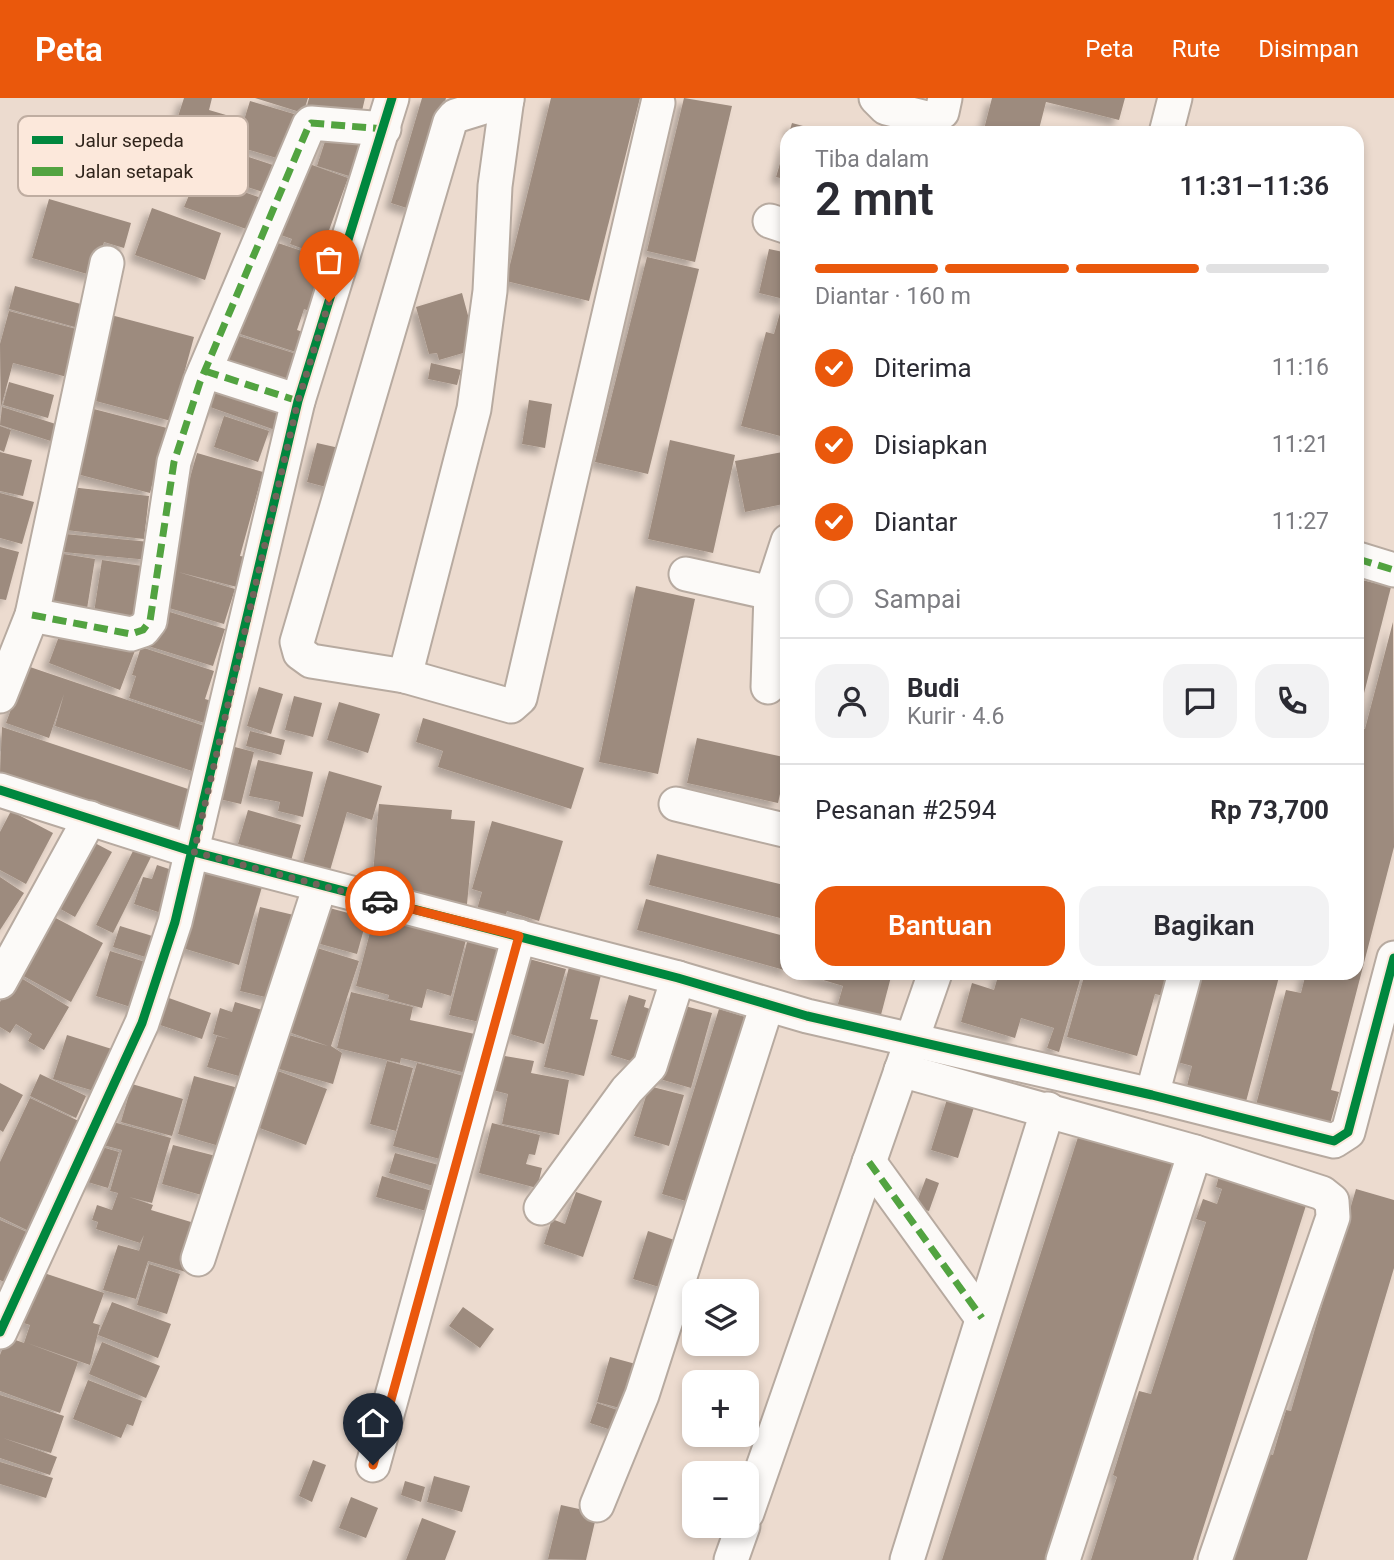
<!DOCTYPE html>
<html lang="id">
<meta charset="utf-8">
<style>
body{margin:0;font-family:Roboto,sans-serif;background:#f2f2f3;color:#2b2b33;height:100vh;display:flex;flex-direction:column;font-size:26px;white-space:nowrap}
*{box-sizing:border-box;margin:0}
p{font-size:23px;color:#7c7c81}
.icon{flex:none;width:38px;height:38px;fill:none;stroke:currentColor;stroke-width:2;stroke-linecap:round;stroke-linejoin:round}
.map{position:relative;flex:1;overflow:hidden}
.sheet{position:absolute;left:780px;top:28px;width:584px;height:854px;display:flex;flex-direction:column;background:#fff;border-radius:21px;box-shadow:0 4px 10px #0003}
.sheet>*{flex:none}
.controls{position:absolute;left:682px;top:1181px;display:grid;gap:14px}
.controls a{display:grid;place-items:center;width:77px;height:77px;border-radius:14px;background:#fff;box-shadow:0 4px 10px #0003;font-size:35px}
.pin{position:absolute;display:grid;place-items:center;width:60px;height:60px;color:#fff;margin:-72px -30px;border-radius:50% 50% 50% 0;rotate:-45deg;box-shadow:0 0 7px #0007}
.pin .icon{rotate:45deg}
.courier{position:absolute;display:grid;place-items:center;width:70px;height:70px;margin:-35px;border:5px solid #ea580c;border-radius:50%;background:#fff;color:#222;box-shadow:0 2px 9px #0007}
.summary em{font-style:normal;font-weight:600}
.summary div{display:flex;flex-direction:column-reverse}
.summary{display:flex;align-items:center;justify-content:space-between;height:119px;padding:0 35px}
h1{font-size:46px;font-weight:600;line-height:52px}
.bar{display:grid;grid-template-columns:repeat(4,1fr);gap:10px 7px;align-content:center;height:84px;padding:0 35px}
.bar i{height:9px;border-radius:5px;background:#e1e1e2}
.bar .active{background:#ea580c}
.bar p{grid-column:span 4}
.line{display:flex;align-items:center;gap:18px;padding:0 35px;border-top:2px solid #e1e1e2}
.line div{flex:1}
.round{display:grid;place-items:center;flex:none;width:74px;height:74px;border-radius:21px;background:#f2f2f3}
ol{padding:0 35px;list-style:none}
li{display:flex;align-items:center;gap:21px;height:77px}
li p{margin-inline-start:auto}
li .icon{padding:7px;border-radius:50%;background:#ea580c;color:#fff;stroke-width:4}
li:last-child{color:#7c7c81}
li i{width:38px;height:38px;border:4px solid #e1e1e2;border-radius:50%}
.primary-button{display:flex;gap:14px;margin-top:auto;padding:14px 35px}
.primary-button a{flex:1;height:80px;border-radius:21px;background:#ea580c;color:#fff;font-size:28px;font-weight:600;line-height:80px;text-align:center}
.primary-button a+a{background:#f2f2f3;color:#2b2b33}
header{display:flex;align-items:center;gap:42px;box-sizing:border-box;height:98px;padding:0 35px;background:#ea580c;color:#fff}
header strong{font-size:33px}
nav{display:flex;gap:38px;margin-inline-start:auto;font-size:24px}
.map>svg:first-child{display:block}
.building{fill:#9d8b7e;filter:url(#shadow)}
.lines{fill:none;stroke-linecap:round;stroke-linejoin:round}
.minor-casing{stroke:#b7aaa0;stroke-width:37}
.minor{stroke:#fcfaf8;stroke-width:33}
.quiet{stroke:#52a340;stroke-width:7;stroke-dasharray:14 7;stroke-linecap:butt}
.cycleway-casing{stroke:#fce8db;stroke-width:13}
.cycleway{stroke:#00873e;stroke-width:9}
.done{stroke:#72645a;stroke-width:7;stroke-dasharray:0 12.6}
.route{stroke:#ea580c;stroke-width:9}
.key{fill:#fce8db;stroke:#bfada1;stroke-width:2}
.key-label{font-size:19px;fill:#30241b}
</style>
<header>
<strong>Peta</strong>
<nav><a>Peta</a><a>Rute</a><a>Disimpan</a></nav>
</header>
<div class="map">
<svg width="1394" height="1462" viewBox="0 0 1394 1462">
<defs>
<filter id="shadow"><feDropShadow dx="-6" dy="6" stdDeviation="3.5" flood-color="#0004"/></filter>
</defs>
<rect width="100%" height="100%" fill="#ecdbcf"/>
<!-- building -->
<g class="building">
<polygon points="184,0 212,0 209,12 243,22 241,32 250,3 304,19 290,64 236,48 239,34 235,49 174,31"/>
<polygon points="255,0 308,0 303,15"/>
<polygon points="309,0 365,0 359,26 306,12"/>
<polygon points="422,0 446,0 413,112 391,105"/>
<polygon points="551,0 640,0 589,203 506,183"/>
<polygon points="684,0 732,8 695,164 647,153"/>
<polygon points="992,0 1125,0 1119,22 1046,4 1038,35 983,35"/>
<polygon points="792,25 825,34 825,35 789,35"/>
<polygon points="330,28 378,43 365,83 317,68"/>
<polygon points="191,40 273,67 263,94 181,68"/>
<polygon points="787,42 788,42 788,82 776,79"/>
<polygon points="301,63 348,80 320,157 290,146 292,141 275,135"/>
<polygon points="202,79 261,100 249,132 184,109 190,95 195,97"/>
<polygon points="49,101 131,125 124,150 104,144 94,178 32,160"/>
<polygon points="152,110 221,135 205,182 135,157"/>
<polygon points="266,141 329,162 312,214 304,211 297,232 312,237 305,257 231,233"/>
<polygon points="769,151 788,155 788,202 759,195"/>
<polygon points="647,159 699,171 648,376 595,364"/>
<polygon points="15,188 88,208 82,231 9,211"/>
<polygon points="462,195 477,251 439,262 437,255 429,256 416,209"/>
<polygon points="782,208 788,210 788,340 741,328 766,234 774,236"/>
<polygon points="9,213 80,232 67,279 13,265 1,309 0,246"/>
<polygon points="111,217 194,239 171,323 88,301"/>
<polygon points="229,235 303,258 290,299 226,273 230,263 221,261"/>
<polygon points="431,265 461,272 457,287 428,281"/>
<polygon points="219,283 288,306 278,333 210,309"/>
<polygon points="9,284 54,297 48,320 3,307"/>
<polygon points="529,302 552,306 545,350 522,346"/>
<polygon points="2,309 62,328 57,345 0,327"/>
<polygon points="86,309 167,330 150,395 69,374"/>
<polygon points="224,318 269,333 258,364 214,349"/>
<polygon points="0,328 11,332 4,354 0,352"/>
<polygon points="670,342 735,357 713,455 648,441"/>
<polygon points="317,345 348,352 337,392 307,384"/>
<polygon points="788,353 788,405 745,414 735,363"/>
<polygon points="0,354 32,362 23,398 0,393"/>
<polygon points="197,355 263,374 240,458 246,459 237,489 178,474 235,491 224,526 162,508 165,470"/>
<polygon points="62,388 149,398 144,441 57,431"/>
<polygon points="0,395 34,404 22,446 0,440"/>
<polygon points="54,435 150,444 149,462 52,453"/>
<polygon points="0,449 19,454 6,502 0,501"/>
<polygon points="57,455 95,461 86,517 49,511"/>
<polygon points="102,462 149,469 141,527 93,521"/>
<polygon points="1358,481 1391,489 1359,615 1358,615"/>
<polygon points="636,488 695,501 658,676 599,664"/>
<polygon points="160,511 225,531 213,568 148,548"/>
<polygon points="1393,524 1394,749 1331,992 1339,994 1330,1026 1256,1007 1286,892 1301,895 1306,875 1358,875 1358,629 1365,631"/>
<polygon points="61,533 105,550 109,540 136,550 120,592 49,565"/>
<polygon points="141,549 214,573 205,601 218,605 210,627 129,600 136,578 132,577"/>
<polygon points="27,568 216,632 201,676 55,628 64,596 49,640 6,625"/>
<polygon points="259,589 283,596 271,636 247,628"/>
<polygon points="294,598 322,605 313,639 285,632"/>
<polygon points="339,604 380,616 368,655 327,642"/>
<polygon points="423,620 584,670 571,711 438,669 443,653 416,644"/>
<polygon points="2,629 200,695 186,738 0,676"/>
<polygon points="250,633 285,642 281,657 246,648"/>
<polygon points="697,640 788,660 778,705 687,685"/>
<polygon points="231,648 254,654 241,706 219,701"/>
<polygon points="258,662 313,674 303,719 278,713 280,704 249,698"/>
<polygon points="329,673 382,688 372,722 347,714 329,776 302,768"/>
<polygon points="379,706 452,712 451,721 475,723 467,806 371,798"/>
<polygon points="248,712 301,727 289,770 258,761 261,752 238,746"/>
<polygon points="11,713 53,735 26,786 0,772 0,734"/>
<polygon points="492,723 563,743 539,823 507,813 504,823 476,815 482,794 472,791"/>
<polygon points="91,743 112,754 75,819 55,808"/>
<polygon points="134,751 151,759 113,835 96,827"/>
<polygon points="657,756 788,788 788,822 649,787"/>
<polygon points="204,764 264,782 239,867 179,849"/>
<polygon points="157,767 184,776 170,818 134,806 143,779 152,781"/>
<polygon points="0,779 24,795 0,832"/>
<polygon points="646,801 788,839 788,873 637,832"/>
<polygon points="322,808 367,820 357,856 313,844"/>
<polygon points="260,809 298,818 278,902 240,893"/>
<polygon points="50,817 103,845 71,904 18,875"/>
<polygon points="374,819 466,842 451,898 427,891 422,910 388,901 389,897 356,888"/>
<polygon points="120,828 162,841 155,862 113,849"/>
<polygon points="468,840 507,849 488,926 449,917"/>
<polygon points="314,849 359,863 331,948 342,955 333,986 272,969 282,935 328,948 283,932"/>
<polygon points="110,853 155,867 140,912 96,898"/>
<polygon points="522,859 566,871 544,946 500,933"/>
<polygon points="569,869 601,877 590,921 598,922 584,978 544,969"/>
<polygon points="800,875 892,875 877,932 834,920 843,888"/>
<polygon points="999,875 1082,875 1059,954 1047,950 1054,930 1021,920 1015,940 961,924 972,885 994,892"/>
<polygon points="1085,875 1171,875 1164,898 1155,896 1137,958 1067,939"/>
<polygon points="1201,875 1280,875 1243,1015 1184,1000 1192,968 1177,964"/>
<polygon points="16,877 69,909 44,952 28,943 32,936 16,926 10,935 0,929 0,904"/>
<polygon points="351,894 413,909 410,922 484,938 475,977 401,960 400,965 337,950"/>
<polygon points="629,897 646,902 644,909 662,915 647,968 611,957"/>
<polygon points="166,899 211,915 202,941 157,926"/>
<polygon points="235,904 269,914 249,981 207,969 217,938 229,941 213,936 220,910 232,914"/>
<polygon points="677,906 712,915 691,990 656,980"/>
<polygon points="719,911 756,922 699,1107 662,1096"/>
<polygon points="67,937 115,952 101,995 53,981"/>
<polygon points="499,957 534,963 531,975 569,982 559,1037 502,1026 508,996 492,992"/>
<polygon points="387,963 413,970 396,1033 370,1026"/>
<polygon points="417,965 478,982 450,1064 393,1048"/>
<polygon points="275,972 327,991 306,1047 254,1028"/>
<polygon points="40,976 86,998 76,1020 30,998"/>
<polygon points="194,978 242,991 226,1050 178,1036"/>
<polygon points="0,985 23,997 3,1034 0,1032"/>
<polygon points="132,986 183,1001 172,1038 121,1024"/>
<polygon points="649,988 684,997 669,1048 634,1038"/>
<polygon points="948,998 975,1006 958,1060 931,1052"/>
<polygon points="30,1000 85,1026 33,1135 0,1119 0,1064"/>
<polygon points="106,1022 171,1040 152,1105 129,1099 153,1107 151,1112 201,1127 186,1174 148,1163 136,1201 103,1192 118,1147 151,1156 139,1153 144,1137 140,1145 96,1131 98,1124 92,1122 97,1107 112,1112 118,1095 110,1093 122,1052 99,1046"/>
<polygon points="492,1025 540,1037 535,1057 529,1056 526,1066 542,1070 537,1090 479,1075"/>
<polygon points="1080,1033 1178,1063 1051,1462 942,1462"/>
<polygon points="95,1047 119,1054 108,1090 84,1083"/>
<polygon points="173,1047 216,1058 205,1098 162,1086"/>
<polygon points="395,1055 446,1069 440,1090 389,1075"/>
<polygon points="1221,1071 1309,1098 1193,1462 1091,1462 1117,1379 1113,1377 1139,1293 1151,1296 1201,1140 1206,1124 1196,1121 1203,1101 1217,1106 1222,1091 1216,1089"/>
<polygon points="382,1078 439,1095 433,1115 376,1099"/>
<polygon points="926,1080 939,1085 929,1113 915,1109"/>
<polygon points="1356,1091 1394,1102 1394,1170 1307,1462 1228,1462 1260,1353 1273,1357 1286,1312 1291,1313"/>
<polygon points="576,1094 602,1103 583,1159 544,1146 552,1121 565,1126"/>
<polygon points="0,1122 29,1135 6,1185 0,1182"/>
<polygon points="648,1133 686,1146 672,1193 633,1181"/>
<polygon points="149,1166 180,1176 167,1216 137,1207"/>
<polygon points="38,1173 104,1195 93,1225 100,1227 90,1267 27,1245 78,1264 60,1315 0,1293 0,1257 7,1239 24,1245 30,1227 20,1224"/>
<polygon points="112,1204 171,1226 158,1260 98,1237"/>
<polygon points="463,1209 494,1231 480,1250 449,1228"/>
<polygon points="102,1244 160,1268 146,1300 89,1276"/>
<polygon points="610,1259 643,1268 631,1313 597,1304"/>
<polygon points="88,1282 142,1303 133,1328 127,1326 121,1340 73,1321"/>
<polygon points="0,1297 64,1318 51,1355 3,1340 57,1359 50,1377 0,1360"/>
<polygon points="597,1305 623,1314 617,1334 590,1325"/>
<polygon points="313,1362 326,1367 312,1404 299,1398"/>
<polygon points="0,1364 53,1380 46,1400 0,1386"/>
<polygon points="434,1378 470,1388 462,1414 427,1404"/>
<polygon points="405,1383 425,1389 421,1404 401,1397"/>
<polygon points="351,1399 378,1410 366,1440 339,1430"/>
<polygon points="561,1407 597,1415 586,1462 548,1461"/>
<polygon points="422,1420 456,1433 445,1462 406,1462"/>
</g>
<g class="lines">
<!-- minor casing -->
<g class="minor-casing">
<g id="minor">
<polyline points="876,0 886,10 931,21 942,14 945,0"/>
<polyline points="507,2 455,18 450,24 297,544 300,555 311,563 405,578 511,608 520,600 658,5"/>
<polyline points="1166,35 1175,0"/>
<polyline points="770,123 788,129"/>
<polyline points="205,273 298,303"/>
<polyline points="1358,461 1394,472"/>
<polyline points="686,476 771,495"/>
<polyline points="32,517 131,536 143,532 150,523 174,364 200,284 309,27 311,25 384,31"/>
<polyline points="405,578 474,311 490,193 495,88 507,0"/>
<polyline points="768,589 771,495 788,443"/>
<polyline points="0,598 32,517 107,165"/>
<polyline points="0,692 194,754 678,880 807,918 1152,997 1334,1043 1348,1034 1394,860"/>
<polyline points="676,706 788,733"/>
<polyline points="0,884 90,720"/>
<polyline points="901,972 1195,1054 1322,1095 1332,1103 1333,1119 1215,1462"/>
<polyline points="1152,997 1185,875"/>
<polyline points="869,1064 982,1220"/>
<polyline points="541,1110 627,992 650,968 678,880"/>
<polyline points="198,1161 320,788"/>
<polyline points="0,1234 142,925 175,824 298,303 392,0"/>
<polyline points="373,1367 519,838"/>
<polyline points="597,1407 642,1297 767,907"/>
<polyline points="747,1415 935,875"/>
<polyline points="731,1462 743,1428"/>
<polyline points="907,1462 1048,1011"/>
<polyline points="1063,1462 1195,1054"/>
</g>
</g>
<!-- minor -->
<use href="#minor" class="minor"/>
<!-- quiet -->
<g class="quiet">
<polyline points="205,273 298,303"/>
<polyline points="1358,461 1394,472"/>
<polyline points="32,517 131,536 143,532 150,523 174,364 200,284 309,27 311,25 384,31"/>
<polyline points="869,1064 982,1220"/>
</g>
<!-- cycleway casing -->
<g class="cycleway-casing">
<g id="cycleway">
<polyline points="0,692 194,754 678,880 807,918 1152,997 1334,1043 1348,1034 1394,860"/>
<polyline points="0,1234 142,925 175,824 298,303 392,0"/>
</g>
</g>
<!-- cycleway -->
<use href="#cycleway" class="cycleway"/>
</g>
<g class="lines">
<!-- done -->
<polyline class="done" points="329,204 298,303 194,754 380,803"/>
<!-- route -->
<polyline class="route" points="373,1367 519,838 380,803"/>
</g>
<!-- legend -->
<rect x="18" y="18" width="230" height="80" rx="10" class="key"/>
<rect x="32" y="38" width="31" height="8" fill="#00873e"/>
<rect x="32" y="69" width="31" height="9" fill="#52a340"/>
<g class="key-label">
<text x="75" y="49">Jalur sepeda</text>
<text x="75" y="80">Jalan setapak</text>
</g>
</svg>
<div class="controls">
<a><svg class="icon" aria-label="layers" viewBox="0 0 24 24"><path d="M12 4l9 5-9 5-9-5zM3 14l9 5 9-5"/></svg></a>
<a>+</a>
<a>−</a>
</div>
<div class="pin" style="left:329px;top:204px;background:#ea580c"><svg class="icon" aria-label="bag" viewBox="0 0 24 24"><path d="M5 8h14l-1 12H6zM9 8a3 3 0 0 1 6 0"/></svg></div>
<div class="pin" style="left:373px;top:1367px;background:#1f2937"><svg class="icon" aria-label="home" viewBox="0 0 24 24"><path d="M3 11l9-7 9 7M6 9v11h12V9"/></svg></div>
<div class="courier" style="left:380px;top:803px"><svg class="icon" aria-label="car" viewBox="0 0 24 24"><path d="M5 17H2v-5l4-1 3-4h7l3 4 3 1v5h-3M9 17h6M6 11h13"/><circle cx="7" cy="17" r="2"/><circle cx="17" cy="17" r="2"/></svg></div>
<section class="sheet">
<div class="summary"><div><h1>2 mnt</h1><p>Tiba dalam</p></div><em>11:31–11:36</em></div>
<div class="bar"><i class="active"></i><i class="active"></i><i class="active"></i><i></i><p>Diantar · 160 m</p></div>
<ol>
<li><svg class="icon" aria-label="check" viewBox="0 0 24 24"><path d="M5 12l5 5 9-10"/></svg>Diterima<p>11:16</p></li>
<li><svg class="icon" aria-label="check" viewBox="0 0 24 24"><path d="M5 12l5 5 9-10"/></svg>Disiapkan<p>11:21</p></li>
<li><svg class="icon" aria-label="check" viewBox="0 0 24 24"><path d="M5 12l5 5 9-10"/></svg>Diantar<p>11:27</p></li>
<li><i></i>Sampai</li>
</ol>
<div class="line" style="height:126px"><a class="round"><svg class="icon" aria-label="person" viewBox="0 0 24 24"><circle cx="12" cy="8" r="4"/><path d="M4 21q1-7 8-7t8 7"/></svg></a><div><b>Budi</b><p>Kurir · 4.6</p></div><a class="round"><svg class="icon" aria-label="chat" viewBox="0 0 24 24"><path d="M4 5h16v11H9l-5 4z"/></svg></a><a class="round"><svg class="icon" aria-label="phone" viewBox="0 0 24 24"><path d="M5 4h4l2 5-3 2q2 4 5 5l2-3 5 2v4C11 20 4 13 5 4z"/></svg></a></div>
<div class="line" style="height:91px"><div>Pesanan #2594</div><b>Rp 73,700</b></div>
<div class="primary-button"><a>Bantuan</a><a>Bagikan</a></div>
</section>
</div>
